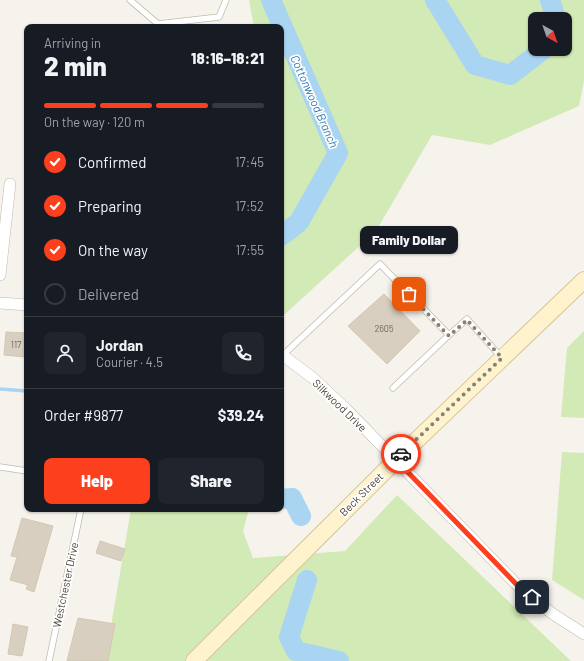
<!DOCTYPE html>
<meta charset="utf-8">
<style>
body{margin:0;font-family:Barlow,sans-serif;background:#20242c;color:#f1f3f6;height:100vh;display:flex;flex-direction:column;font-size:15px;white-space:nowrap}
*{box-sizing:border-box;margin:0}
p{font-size:13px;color:#9ea1a6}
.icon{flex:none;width:22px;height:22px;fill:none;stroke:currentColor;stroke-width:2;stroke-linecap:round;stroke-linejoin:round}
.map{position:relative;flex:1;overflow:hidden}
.details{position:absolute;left:24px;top:24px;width:260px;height:488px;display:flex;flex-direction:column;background:#171b24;border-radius:8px;box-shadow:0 1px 3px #0004}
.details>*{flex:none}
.needle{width:26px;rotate:140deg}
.tools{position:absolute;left:528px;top:12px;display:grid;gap:8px}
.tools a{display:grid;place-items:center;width:44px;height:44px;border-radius:8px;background:#171b24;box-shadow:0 1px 3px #0004;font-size:20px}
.pin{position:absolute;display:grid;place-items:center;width:34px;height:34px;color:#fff;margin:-17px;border-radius:8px;box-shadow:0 2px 6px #0006}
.courier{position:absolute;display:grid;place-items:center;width:40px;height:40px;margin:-20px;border:3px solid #fc3f1d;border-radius:50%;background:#fff;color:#222;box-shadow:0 1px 5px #0007}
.bubble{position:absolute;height:28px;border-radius:8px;background:#171b24;box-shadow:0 1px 3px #0004;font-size:13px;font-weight:800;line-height:28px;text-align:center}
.overview em{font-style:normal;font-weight:800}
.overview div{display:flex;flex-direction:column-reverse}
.overview{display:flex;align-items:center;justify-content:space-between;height:68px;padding:0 20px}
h1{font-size:26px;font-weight:800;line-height:30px}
.bar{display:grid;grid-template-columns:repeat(4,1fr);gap:6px 4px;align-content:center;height:48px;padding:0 20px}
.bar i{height:5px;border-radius:3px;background:#363941}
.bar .active{background:#fc3f1d}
.bar p{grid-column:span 4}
.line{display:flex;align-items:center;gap:10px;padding:0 20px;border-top:1px solid #363941}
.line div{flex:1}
.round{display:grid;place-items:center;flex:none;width:42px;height:42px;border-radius:8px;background:#20242c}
ol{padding:0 20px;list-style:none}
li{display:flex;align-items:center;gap:12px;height:44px}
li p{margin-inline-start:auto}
li .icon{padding:4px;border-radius:50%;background:#fc3f1d;color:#fff;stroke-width:4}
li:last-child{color:#9ea1a6}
li i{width:22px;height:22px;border:2px solid #363941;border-radius:50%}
.action{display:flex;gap:8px;margin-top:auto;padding:8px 20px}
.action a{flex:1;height:46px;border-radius:8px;background:#fc3f1d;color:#fff;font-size:16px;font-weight:800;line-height:46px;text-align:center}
.action a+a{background:#20242c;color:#f1f3f6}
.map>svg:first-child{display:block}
.green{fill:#d2eab5;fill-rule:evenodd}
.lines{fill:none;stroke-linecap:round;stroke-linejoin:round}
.stream{stroke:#a9d4f2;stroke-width:3.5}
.river{stroke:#a9d4f2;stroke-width:20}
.building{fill:#d8cfc1;stroke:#d3c7b4}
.lane-casing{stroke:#c2bbae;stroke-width:7}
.street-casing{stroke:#c2bbae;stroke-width:12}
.secondary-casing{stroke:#d6c79b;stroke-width:18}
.lane{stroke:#fff;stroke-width:5.5}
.street{stroke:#fff;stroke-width:11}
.secondary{stroke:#fff3cd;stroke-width:16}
.done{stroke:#878178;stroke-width:4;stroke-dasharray:0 7.2}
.route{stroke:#fc3f1d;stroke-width:5}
.labels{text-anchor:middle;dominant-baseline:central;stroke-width:3.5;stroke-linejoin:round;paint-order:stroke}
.number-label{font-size:9px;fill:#6e675b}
.street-label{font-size:11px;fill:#4b4439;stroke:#fff}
.water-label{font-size:12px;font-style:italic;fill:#2e7ab2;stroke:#fff}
</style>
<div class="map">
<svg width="584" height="661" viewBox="0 0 584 661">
<rect width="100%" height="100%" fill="#f6f3ec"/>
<!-- green -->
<g class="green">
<path d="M249,0H584V81L579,106L490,145L432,135L376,231L285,314H281V27H254ZM535,19H565V49H535Z"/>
<polygon points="584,331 584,418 561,417 567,348"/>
<polygon points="562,452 584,453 584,600 552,580"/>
<polygon points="397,495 571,661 105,661 131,509 249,509 243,531 253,558 345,551"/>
</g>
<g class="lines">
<!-- stream -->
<polyline class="stream" points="0,389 27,391"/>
<!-- river -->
<g class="river">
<polyline points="271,0 338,153 299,222 281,236"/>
<polyline points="435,0 475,65 510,75 544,49"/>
<polyline points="550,0 556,19"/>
<polyline points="281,499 292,498 301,516"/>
<polyline points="307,580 289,637 296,651 339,661"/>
</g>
</g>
<!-- building -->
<g class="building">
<polygon points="384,294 420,331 387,364 348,326"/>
<polygon points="6,332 27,333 25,357 4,355"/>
<polygon points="22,518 53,526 34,592 26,589 28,585 10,580 17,557 11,556"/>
<polygon points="100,541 125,549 121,561 96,553"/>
<polygon points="78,618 115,624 108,661 67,661"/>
<polygon points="13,624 28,627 22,656 8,654"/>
</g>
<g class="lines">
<!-- lane casing -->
<g class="lane-casing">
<g id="lane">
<polyline points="130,0 158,24 219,17 226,0"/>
<polyline points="283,355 380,264 449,335 467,319 502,358"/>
<polyline points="393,388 449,335"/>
<polyline points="0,467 27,471"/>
<polyline points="49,661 81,509"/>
</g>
</g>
<!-- street casing -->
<g class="street-casing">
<g id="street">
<polyline points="0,275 10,184"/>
<polyline points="0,303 27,305"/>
<polyline points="281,354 313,378 347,410 521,589 553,614 584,634"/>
</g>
</g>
<!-- secondary casing -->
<g class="secondary-casing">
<polyline id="secondary" points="194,661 396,460 584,280"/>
</g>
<!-- lane -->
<use href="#lane" class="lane"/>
<!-- street -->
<use href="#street" class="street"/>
<!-- secondary -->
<use href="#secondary" class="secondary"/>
</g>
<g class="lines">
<!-- done -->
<polyline class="done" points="401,454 502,358 467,320 449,336 409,294"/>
<!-- route -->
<polyline class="route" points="401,454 396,460 521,589 532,597"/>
</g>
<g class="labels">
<!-- number labels -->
<g class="number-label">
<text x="384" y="328">2605</text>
<text x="16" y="344">117</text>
</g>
<!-- street labels -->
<g class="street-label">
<text transform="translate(340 405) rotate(44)">Silkwood Drive</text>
<text transform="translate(361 494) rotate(-45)">Beck Street</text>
<text transform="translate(65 585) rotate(-78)">Westchester Drive</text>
</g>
<!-- water labels -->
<g class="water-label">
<text transform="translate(315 101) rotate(66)">Cottonwood Branch</text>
</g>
</g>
</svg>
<div class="tools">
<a><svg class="needle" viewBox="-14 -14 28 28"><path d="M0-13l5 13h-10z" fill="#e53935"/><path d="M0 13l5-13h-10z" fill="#9ea1a6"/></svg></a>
</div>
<div class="pin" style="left:409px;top:294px;background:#ea580c"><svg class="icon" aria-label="bag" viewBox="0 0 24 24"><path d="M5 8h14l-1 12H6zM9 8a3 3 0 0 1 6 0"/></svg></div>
<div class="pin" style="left:532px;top:597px;background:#1f2937"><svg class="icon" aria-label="home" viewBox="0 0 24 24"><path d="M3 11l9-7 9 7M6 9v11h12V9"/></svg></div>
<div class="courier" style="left:401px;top:454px"><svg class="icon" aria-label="car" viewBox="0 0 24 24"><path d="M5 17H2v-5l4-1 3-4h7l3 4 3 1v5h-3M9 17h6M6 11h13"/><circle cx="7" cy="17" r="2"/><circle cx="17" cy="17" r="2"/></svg></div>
<div class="bubble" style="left:360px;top:226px;width:98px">Family Dollar</div>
<section class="details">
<div class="overview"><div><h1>2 min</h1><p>Arriving in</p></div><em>18:16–18:21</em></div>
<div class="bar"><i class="active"></i><i class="active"></i><i class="active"></i><i></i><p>On the way · 120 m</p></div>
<ol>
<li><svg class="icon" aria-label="check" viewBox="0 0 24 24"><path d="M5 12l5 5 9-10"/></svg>Confirmed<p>17:45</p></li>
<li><svg class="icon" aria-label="check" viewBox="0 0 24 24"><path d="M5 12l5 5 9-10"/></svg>Preparing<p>17:52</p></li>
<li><svg class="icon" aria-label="check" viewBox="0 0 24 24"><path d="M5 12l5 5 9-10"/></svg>On the way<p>17:55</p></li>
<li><i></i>Delivered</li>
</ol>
<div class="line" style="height:72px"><a class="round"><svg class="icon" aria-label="person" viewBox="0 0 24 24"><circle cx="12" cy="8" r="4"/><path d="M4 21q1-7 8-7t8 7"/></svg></a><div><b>Jordan</b><p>Courier · 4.5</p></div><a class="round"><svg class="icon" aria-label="phone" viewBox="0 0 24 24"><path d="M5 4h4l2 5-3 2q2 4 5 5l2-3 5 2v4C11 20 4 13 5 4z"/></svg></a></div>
<div class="line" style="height:52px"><div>Order #9877</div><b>$39.24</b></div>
<div class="action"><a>Help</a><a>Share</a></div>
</section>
</div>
